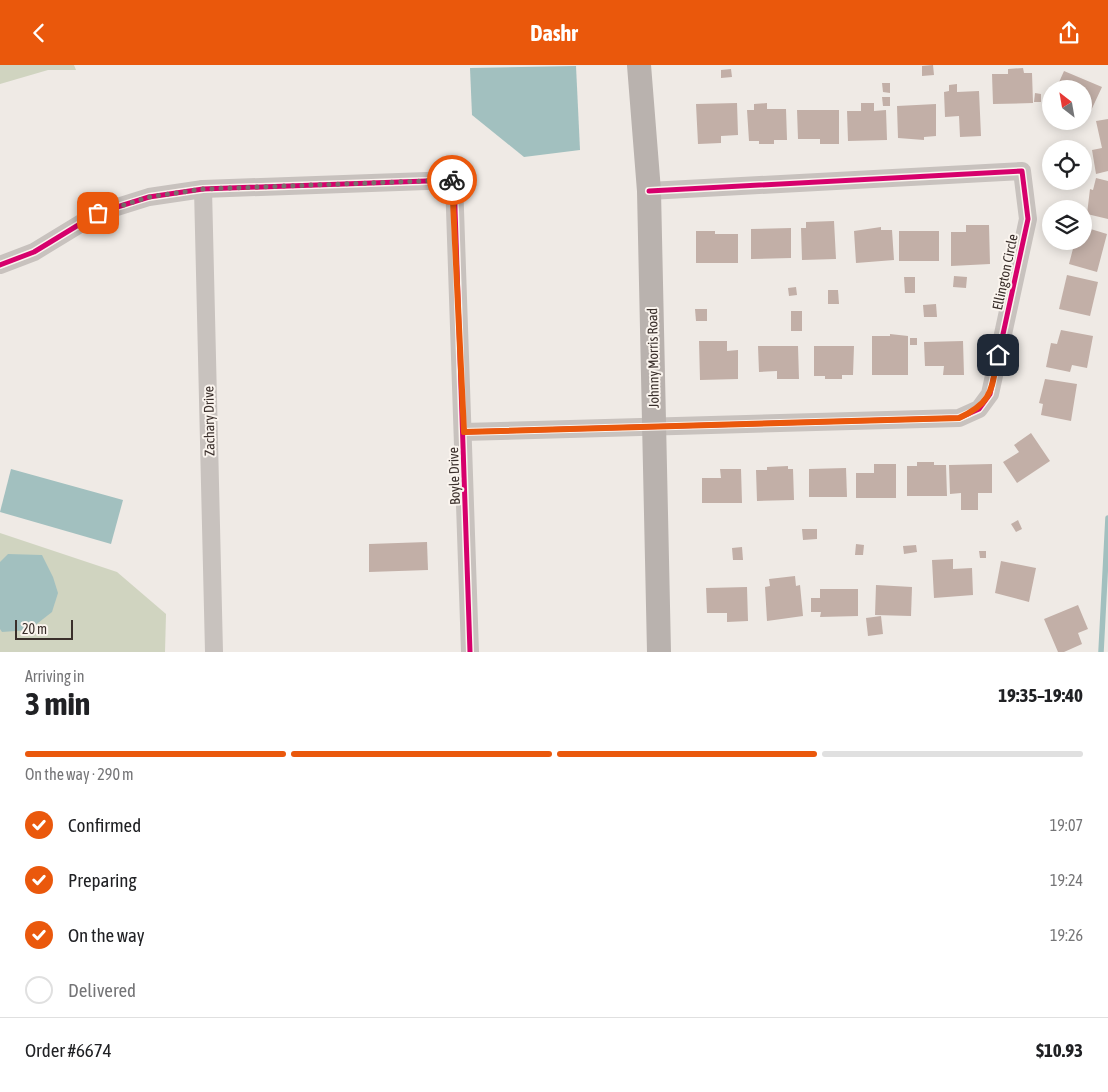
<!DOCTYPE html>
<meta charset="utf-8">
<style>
body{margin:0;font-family:"Asap Condensed",sans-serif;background:#f2f2f2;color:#202124;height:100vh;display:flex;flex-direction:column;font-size:19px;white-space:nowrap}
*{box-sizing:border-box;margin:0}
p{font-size:16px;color:#757577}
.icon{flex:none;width:28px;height:28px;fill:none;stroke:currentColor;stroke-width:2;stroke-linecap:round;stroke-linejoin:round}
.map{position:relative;height:587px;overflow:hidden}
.panel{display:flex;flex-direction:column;background:#fff;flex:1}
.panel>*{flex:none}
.needle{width:32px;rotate:329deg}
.buttons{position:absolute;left:1042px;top:15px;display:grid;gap:10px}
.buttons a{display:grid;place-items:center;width:50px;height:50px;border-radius:50%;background:#fff;box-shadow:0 2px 12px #0003;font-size:25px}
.scale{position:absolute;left:15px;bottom:12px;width:58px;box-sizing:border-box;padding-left:5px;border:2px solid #3a2f2b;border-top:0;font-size:14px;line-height:18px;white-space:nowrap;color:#3a2f2b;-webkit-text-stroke:4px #faf4ee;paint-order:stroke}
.pin{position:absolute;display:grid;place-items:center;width:42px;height:42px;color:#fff;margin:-21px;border-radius:10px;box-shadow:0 2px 8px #0006}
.courier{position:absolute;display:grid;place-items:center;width:50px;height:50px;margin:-25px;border:4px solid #ea580c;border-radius:50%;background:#fff;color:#222;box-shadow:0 1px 6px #0007}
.headline em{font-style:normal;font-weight:700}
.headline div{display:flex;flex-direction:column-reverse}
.headline{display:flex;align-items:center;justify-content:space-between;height:85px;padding:0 25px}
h1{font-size:32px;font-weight:700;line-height:38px}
.bar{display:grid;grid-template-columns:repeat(4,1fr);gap:8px 5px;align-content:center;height:60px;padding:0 25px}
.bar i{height:6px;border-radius:4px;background:#e0e0e0}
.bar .on{background:#ea580c}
.bar p{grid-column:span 4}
.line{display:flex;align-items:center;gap:12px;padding:0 25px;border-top:1px solid #e0e0e0}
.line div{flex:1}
ol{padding:0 25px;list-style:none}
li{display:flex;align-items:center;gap:15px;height:55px}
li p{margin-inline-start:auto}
li .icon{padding:5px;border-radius:50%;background:#ea580c;color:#fff;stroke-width:4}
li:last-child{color:#757577}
li i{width:28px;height:28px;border:2px solid #e0e0e0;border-radius:50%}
header{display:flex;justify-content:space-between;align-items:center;height:65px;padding:0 25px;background:#ea580c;color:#fff;font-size:22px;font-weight:700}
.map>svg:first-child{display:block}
.green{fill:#d0d4c0}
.water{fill:#a2c0bf}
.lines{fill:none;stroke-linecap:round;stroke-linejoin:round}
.stream{stroke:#a2c0bf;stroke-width:5.5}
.building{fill:#c2afa7}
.street{stroke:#c8c2be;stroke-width:18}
.secondary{stroke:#b9b2ae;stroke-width:24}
.cycleway-casing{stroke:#faf4ee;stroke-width:8}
.cycleway{stroke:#d6006c;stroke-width:5}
.done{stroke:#79706c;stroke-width:5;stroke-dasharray:0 9}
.route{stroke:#ea580c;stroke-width:6}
.labels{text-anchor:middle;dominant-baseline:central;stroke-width:4;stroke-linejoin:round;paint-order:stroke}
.street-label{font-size:14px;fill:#3a2f2b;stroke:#faf4ee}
</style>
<header><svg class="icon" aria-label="back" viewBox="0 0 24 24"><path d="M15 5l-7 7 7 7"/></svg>Dashr<svg class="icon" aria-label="share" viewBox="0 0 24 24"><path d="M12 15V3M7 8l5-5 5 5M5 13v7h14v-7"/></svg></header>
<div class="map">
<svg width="1108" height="587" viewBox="0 0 1108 587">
<rect width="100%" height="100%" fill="#efeae5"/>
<!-- green -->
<g class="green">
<polygon points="0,0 74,0 76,5 48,5 0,19"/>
<polygon points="0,468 117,507 166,549 165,587 0,587"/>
</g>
<!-- water -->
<g class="water">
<polygon points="576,1 580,85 524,92 472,50 470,3"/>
<polygon points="11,404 123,435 111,479 0,447"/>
<polygon points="8,489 42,490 53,512 58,528 52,547 29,565 2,567 0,564 0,497"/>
</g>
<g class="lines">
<!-- stream -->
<polyline class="stream" points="1101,587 1108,453"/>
</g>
<!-- building -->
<g class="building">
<polygon points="933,0 934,10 922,11 922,1"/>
<polygon points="1023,3 1024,8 1032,8 1033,38 993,39 992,9 1008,9 1008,4"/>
<polygon points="731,4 732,12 721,13 721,5"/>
<polygon points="1064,6 1102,22 1088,52 1084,50 1084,24 1056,24"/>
<polygon points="882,18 890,18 890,28 883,27"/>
<polygon points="957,19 957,27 979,26 981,71 960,72 959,51 945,52 944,27 949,26 949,20"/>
<polygon points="1035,28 1041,29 1041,37 1034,37"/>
<polygon points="882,32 890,32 890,41 883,41"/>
<polygon points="737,38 738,70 721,71 721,78 698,79 696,39"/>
<polygon points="767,38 767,44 786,44 787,75 774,75 774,79 759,79 759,76 749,76 747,45 754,45 754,39"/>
<polygon points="861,38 874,38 874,46 886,45 887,75 848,76 847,46 861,46"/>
<polygon points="936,39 936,71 924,72 924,75 898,73 897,41"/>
<polygon points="797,45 839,45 839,79 820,79 820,74 798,74"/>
<polygon points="1108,54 1108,106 1096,109 1092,85 1102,83 1096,56"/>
<polygon points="1096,113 1108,116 1108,154 1087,149 1090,124 1093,125"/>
<polygon points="834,156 836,194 802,195 801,163 806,163 806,157"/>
<polygon points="966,160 989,160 990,199 951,201 951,167 966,167"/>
<polygon points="881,162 881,165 892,165 894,195 856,198 854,166"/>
<polygon points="1084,162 1107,169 1097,207 1069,199 1075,176 1084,176"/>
<polygon points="791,163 791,193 751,194 751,164"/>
<polygon points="696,166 715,166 715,169 738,169 738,198 696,198"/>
<rect x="899" y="166" width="40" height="30"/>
<polygon points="1067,210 1098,217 1090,251 1059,244"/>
<polygon points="954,211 967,212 966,223 953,222"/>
<polygon points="904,212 915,212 915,228 905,228"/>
<polygon points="796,222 797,230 789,231 788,223"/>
<polygon points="828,225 838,225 839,239 828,239"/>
<polygon points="936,239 937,252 924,252 923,240"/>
<polygon points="695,244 707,244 707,256 696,256"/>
<rect x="791" y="246" width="11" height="20"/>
<polygon points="1061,265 1093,271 1087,303 1072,300 1070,307 1046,302 1051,278 1057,279"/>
<polygon points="890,269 908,271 908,310 872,310 872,271 890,271"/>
<rect x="910" y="273" width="7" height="7"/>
<polygon points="699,276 727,276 727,286 738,285 738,314 700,315"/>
<polygon points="963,276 964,310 943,310 944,301 925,301 924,277"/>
<polygon points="758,281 798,281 799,314 777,314 777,306 759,307"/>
<polygon points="814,281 854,281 853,310 842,310 842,314 825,314 825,311 814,311"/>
<polygon points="1045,314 1077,319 1071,356 1041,350 1043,339 1039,338"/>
<polygon points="1031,368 1050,396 1017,418 1003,397 1019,387 1014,380"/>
<polygon points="917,397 934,397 934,400 946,400 947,431 907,431 907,401 917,401"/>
<polygon points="874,399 896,399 896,433 856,433 856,408 874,408"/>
<polygon points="992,399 992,428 978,428 978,445 961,445 961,428 950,429 949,400"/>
<polygon points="788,401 788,404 793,404 794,435 757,436 756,405 767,405 767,402"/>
<polygon points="846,403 847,432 809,432 809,404"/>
<polygon points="720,404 741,404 742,438 702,438 702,413 721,413"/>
<polygon points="1018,455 1022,464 1016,467 1011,459"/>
<polygon points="802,464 817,464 817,474 803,475"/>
<polygon points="427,477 428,505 369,507 369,479"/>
<polygon points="856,479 864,480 863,490 855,490"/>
<polygon points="916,480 917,487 904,489 903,481"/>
<polygon points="742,482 743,495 733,495 732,483"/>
<polygon points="979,486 986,486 986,493 980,493"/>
<polygon points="953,494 953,504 972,503 973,530 934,533 932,495"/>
<polygon points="1001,496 1036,503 1029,537 995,528"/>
<polygon points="795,511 796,521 800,520 803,551 767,556 765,522 770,521 769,514"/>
<polygon points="876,520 912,522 911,551 875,550"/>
<polygon points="747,522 748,556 727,557 727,548 707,548 706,523"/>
<polygon points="820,524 858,524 858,551 820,552 821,547 811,547 811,533 820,533"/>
<polygon points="1078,540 1088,564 1078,568 1082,579 1064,587 1058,587 1044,554"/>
<polygon points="881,551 883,569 868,571 866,553"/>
</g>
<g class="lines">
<!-- street -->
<g class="street">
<polyline points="203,124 214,587"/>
<polyline points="0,200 34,187 98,148 149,132 203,124 454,115 470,587"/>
<polyline points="463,367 959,353 979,344 990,329 1028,154 1022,106 649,126"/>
</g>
<!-- secondary -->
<polyline class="secondary" points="639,0 649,126 659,587"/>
<!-- cycleway casing -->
<g class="cycleway-casing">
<g id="cycleway">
<polyline points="0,200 34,187 98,148 149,132 203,124 454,115 470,587"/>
<polyline points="463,367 959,353 979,344 990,329 1028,154 1022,106 649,126"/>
</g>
</g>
<!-- cycleway -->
<use href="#cycleway" class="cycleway"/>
</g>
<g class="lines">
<!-- done -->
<polyline class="done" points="98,148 149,132 203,124 452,115"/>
<!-- route -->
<path class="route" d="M452,115L464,367L959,353C994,337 991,324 998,290"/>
</g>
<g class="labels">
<!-- street labels -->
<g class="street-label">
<text transform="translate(1005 207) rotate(-78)">Ellington Circle</text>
<text transform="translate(653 293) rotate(-91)">Johnny Morris Road</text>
<text transform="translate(209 356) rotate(-91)">Zachary Drive</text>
<text transform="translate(454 411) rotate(-92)">Boyle Drive</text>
</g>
</g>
</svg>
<div class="buttons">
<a><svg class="needle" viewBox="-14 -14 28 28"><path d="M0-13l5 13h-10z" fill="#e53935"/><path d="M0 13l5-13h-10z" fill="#757577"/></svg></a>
<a><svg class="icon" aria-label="locate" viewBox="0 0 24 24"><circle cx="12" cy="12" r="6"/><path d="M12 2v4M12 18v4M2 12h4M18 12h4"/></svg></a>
<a><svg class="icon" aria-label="layers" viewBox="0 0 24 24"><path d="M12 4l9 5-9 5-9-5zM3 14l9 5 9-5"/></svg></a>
</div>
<div class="scale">20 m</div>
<div class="pin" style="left:98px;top:148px;background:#ea580c"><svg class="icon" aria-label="bag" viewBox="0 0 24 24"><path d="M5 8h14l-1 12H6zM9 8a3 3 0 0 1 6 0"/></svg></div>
<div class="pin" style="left:998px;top:290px;background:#1f2937"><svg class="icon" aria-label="home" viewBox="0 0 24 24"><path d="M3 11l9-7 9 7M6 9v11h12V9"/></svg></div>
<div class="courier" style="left:452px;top:115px"><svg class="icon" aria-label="bike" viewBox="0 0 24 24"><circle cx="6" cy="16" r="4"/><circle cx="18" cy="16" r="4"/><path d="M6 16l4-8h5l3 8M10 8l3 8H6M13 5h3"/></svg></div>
</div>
<section class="panel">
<div class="headline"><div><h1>3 min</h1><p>Arriving in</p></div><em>19:35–19:40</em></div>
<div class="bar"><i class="on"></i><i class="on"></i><i class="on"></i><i></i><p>On the way · 290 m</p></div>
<ol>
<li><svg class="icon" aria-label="check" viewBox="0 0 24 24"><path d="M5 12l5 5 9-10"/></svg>Confirmed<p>19:07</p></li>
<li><svg class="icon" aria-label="check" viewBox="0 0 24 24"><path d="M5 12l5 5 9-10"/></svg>Preparing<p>19:24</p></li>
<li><svg class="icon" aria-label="check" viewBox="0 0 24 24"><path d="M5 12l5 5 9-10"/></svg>On the way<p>19:26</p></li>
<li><i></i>Delivered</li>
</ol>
<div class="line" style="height:65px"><div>Order #6674</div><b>$10.93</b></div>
</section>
